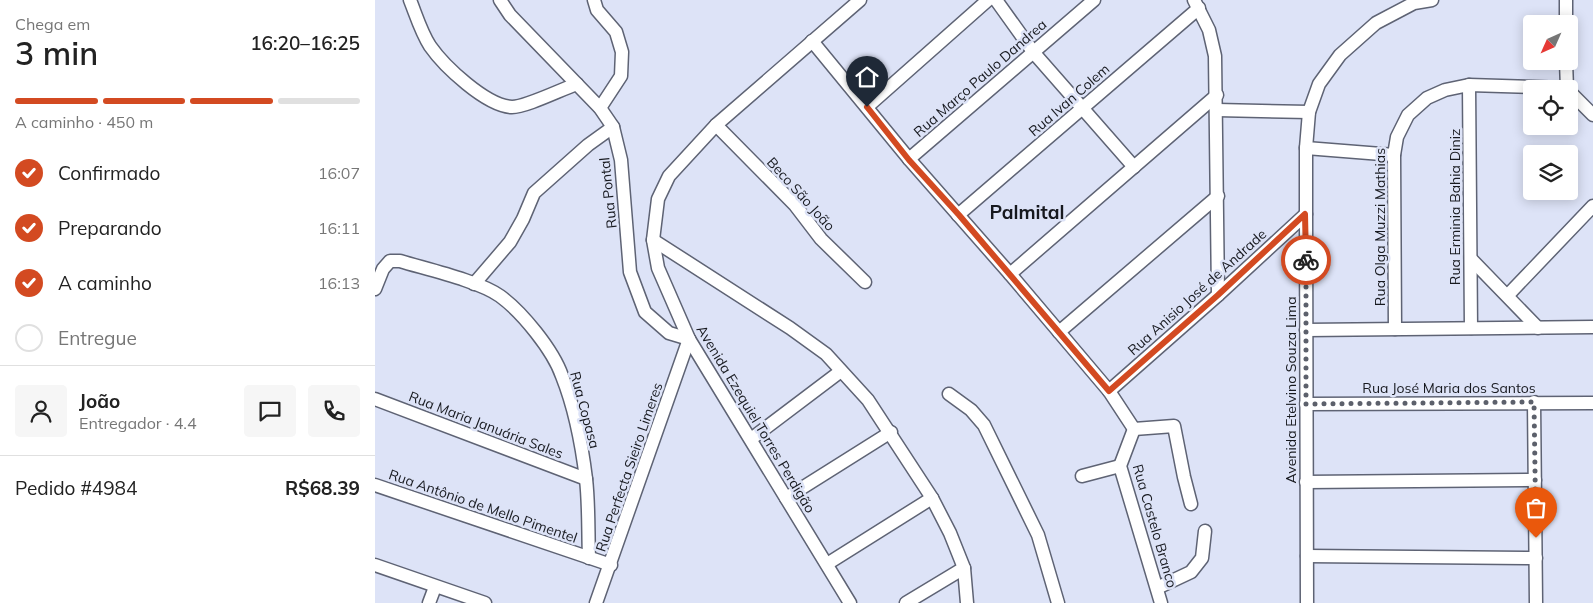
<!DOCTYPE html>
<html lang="pt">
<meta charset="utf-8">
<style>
body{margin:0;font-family:Mulish,sans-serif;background:#f6f6f6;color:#222;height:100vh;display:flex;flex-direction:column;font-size:19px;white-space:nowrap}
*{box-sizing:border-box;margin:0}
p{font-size:16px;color:#767676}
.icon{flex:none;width:28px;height:28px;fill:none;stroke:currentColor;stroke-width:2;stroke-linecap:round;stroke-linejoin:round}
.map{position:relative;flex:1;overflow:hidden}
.details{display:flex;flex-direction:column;background:#fff;width:375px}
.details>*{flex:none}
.needle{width:32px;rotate:225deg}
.fabs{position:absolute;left:1148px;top:15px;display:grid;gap:10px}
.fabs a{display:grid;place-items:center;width:55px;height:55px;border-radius:5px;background:#fff;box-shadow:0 2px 12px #0003;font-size:25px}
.pin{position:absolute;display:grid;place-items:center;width:42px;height:42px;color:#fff;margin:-51px -21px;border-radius:50% 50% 50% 0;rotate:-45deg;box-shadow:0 0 5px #0007}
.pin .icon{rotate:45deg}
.courier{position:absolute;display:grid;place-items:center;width:50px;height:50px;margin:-25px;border:4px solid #d34a21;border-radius:50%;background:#fff;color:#222;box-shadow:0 1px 6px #0007}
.head em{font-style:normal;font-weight:600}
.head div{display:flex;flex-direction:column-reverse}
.head{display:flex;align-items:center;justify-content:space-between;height:85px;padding:0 15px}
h1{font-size:32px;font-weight:600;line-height:38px}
.bar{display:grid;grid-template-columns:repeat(4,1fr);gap:8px 5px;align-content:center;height:60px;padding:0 15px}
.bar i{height:6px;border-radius:4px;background:#e0e0e0}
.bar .on{background:#d34a21}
.bar p{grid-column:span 4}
.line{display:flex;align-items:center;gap:12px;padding:0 15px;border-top:1px solid #e0e0e0}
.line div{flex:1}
.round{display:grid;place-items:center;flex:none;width:52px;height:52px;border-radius:5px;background:#f6f6f6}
ol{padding:0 15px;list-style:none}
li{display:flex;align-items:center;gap:15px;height:55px}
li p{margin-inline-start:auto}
li .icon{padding:5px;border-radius:50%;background:#d34a21;color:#fff;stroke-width:4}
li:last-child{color:#767676}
li i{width:28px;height:28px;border:2px solid #e0e0e0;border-radius:50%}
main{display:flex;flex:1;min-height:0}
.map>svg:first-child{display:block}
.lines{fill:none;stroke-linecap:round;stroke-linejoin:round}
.minor-casing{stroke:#5e6374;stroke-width:15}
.minor{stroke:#fff;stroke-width:12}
.done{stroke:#5c606b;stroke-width:5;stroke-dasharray:0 9}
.route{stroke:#d34a21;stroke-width:6}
.labels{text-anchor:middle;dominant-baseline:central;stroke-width:5;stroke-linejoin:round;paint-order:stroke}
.street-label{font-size:14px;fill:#17191f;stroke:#dde3f7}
.district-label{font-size:19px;font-weight:bold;fill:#17191f;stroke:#dde3f7}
</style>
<main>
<section class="details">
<div class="head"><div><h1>3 min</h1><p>Chega em</p></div><em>16:20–16:25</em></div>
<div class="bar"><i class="on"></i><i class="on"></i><i class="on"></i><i></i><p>A caminho · 450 m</p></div>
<ol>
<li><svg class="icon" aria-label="check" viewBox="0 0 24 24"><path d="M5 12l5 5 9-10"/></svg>Confirmado<p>16:07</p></li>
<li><svg class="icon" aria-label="check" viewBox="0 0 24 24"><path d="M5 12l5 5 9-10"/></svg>Preparando<p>16:11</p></li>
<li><svg class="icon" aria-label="check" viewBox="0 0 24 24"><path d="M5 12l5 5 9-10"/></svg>A caminho<p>16:13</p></li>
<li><i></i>Entregue</li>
</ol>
<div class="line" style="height:90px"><a class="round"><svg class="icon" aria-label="person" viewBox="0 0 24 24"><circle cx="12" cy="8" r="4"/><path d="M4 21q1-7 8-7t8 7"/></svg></a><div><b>João</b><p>Entregador · 4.4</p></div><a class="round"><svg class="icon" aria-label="chat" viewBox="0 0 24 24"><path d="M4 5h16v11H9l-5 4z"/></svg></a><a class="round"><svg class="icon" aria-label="phone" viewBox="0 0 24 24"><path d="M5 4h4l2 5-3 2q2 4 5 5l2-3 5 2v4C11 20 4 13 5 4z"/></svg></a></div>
<div class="line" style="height:65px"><div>Pedido #4984</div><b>R$68.39</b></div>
</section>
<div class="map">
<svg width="1218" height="603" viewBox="0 0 1218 603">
<rect width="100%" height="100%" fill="#dde3f7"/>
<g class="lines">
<!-- minor casing -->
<g class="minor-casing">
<g id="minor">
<path d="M35,0C41,15 46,32 55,46C69,66 111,106 137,107C151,107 187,89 202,84"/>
<polyline points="125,0 135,15 225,108 238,127 246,160 255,272 270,312 294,333 314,339"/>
<polyline points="219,0 222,10 241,32 247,52 246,76 225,108"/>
<polyline points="621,0 659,53 759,167"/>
<polyline points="819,0 834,30 840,56 843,295"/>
<polyline points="1191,0 1191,24"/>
<polyline points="437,41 534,159 635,274 734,391 759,429"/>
<polyline points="1191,61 1192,89"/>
<polyline points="1094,85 1096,328"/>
<polyline points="1194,91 1218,115"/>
<polyline points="492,107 613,0"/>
<polyline points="842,110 934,112"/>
<polyline points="341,125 420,205 446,239 490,282"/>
<polyline points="931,148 1019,155"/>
<polyline points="534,159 719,0"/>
<polyline points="583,215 824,8"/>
<polyline points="278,240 415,328 451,354 493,400 557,498 575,533 589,568 592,603"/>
<polyline points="1096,259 1163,328"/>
<polyline points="635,274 842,95"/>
<polyline points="99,284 135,242 148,219 159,193 213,145 238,127"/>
<path d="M0,289L8,269L15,261H25C51,269 104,281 125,296C147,312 178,350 187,376C199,406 207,446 211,479C214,505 213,532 214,558"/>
<polyline points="1133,295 1218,206"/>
<polyline points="1020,329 1019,155 1022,137 1033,115 1052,98 1070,90 1094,85 1191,88"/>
<polyline points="931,330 1218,327"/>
<polyline points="684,332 843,196"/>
<polyline points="734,391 843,295 931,214"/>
<polyline points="574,394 596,410 609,425 663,535 683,603"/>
<polyline points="0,399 211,479"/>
<polyline points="1159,402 1161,603"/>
<polyline points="931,404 1218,403"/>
<polyline points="759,429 745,466 786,603"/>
<polyline points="759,429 799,426 809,477 816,504"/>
<polyline points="376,439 466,371"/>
<polyline points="707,476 745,466"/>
<polyline points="931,482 1160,480"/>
<polyline points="0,485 236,565"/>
<polyline points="411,498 516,432"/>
<polyline points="932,556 1161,558"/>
<polyline points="452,564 557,498"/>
<polyline points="0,565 110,603"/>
<polyline points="782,588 816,572 827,558 830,531"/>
<polyline points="54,603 60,587"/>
<polyline points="221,603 314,339"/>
<polyline points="475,603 314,339 283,268 278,240 283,199 294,176 341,125 485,0"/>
<polyline points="531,603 589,568"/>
<polyline points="932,603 931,214 931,148 934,112 944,84 965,55 1001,23 1039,3 1057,0"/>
</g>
</g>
<!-- minor -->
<use href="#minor" class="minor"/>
</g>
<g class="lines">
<!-- done -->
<polyline class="done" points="931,260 931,404 1159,402 1161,538"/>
<!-- route -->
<polyline class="route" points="492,107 534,160 584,215 734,391 843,295 930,214 931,260"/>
</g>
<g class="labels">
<!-- street labels -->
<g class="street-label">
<text transform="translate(605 78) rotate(-41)">Rua Março Paulo Dandrea</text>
<text transform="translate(694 100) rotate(-41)">Rua Ivan Colem</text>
<text transform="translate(233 193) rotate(-96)">Rua Pontal</text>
<text transform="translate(426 194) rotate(48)">Beco São João</text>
<text transform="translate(1080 207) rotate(-90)">Rua Erminia Bahia Diniz</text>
<text transform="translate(1005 227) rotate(-90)">Rua Olga Muzzi Mathias</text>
<text transform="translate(822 292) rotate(-42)">Rua Anisio José de Andrade</text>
<text x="1074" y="388">Rua José Maria dos Santos</text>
<text transform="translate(916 390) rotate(-90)">Avenida Etelvino Souza Lima</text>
<text transform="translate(210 410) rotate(75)">Rua Copasa</text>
<text transform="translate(381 419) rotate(59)">Avenida Ezequiel Torres Perdigão</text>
<text transform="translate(111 425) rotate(21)">Rua Maria Januária Sales</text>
<text transform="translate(254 467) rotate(-71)">Rua Perfecta Sieiro Limeres</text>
<text transform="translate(108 506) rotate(19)">Rua Antônio de Mello Pimentel</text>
<text transform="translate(780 526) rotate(74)">Rua Castelo Branco</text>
</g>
<!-- district labels -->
<g class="district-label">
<text x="652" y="212">Palmital</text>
</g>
</g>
</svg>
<div class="fabs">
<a><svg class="needle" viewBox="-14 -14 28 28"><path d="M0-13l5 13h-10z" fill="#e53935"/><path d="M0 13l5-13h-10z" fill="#767676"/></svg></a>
<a><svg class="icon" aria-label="locate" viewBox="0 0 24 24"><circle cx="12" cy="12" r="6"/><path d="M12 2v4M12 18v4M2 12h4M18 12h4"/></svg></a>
<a><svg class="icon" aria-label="layers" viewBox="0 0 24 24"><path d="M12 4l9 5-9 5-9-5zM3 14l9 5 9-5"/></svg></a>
</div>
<div class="pin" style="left:1161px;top:538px;background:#ea580c"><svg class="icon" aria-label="bag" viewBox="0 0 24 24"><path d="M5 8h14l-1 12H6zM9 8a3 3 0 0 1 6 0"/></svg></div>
<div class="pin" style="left:492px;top:107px;background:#1f2937"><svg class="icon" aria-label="home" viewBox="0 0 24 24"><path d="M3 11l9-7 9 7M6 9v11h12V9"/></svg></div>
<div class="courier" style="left:931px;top:260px"><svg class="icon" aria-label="bike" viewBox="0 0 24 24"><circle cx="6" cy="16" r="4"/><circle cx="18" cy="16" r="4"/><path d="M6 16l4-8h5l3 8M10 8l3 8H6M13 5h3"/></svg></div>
</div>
</main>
